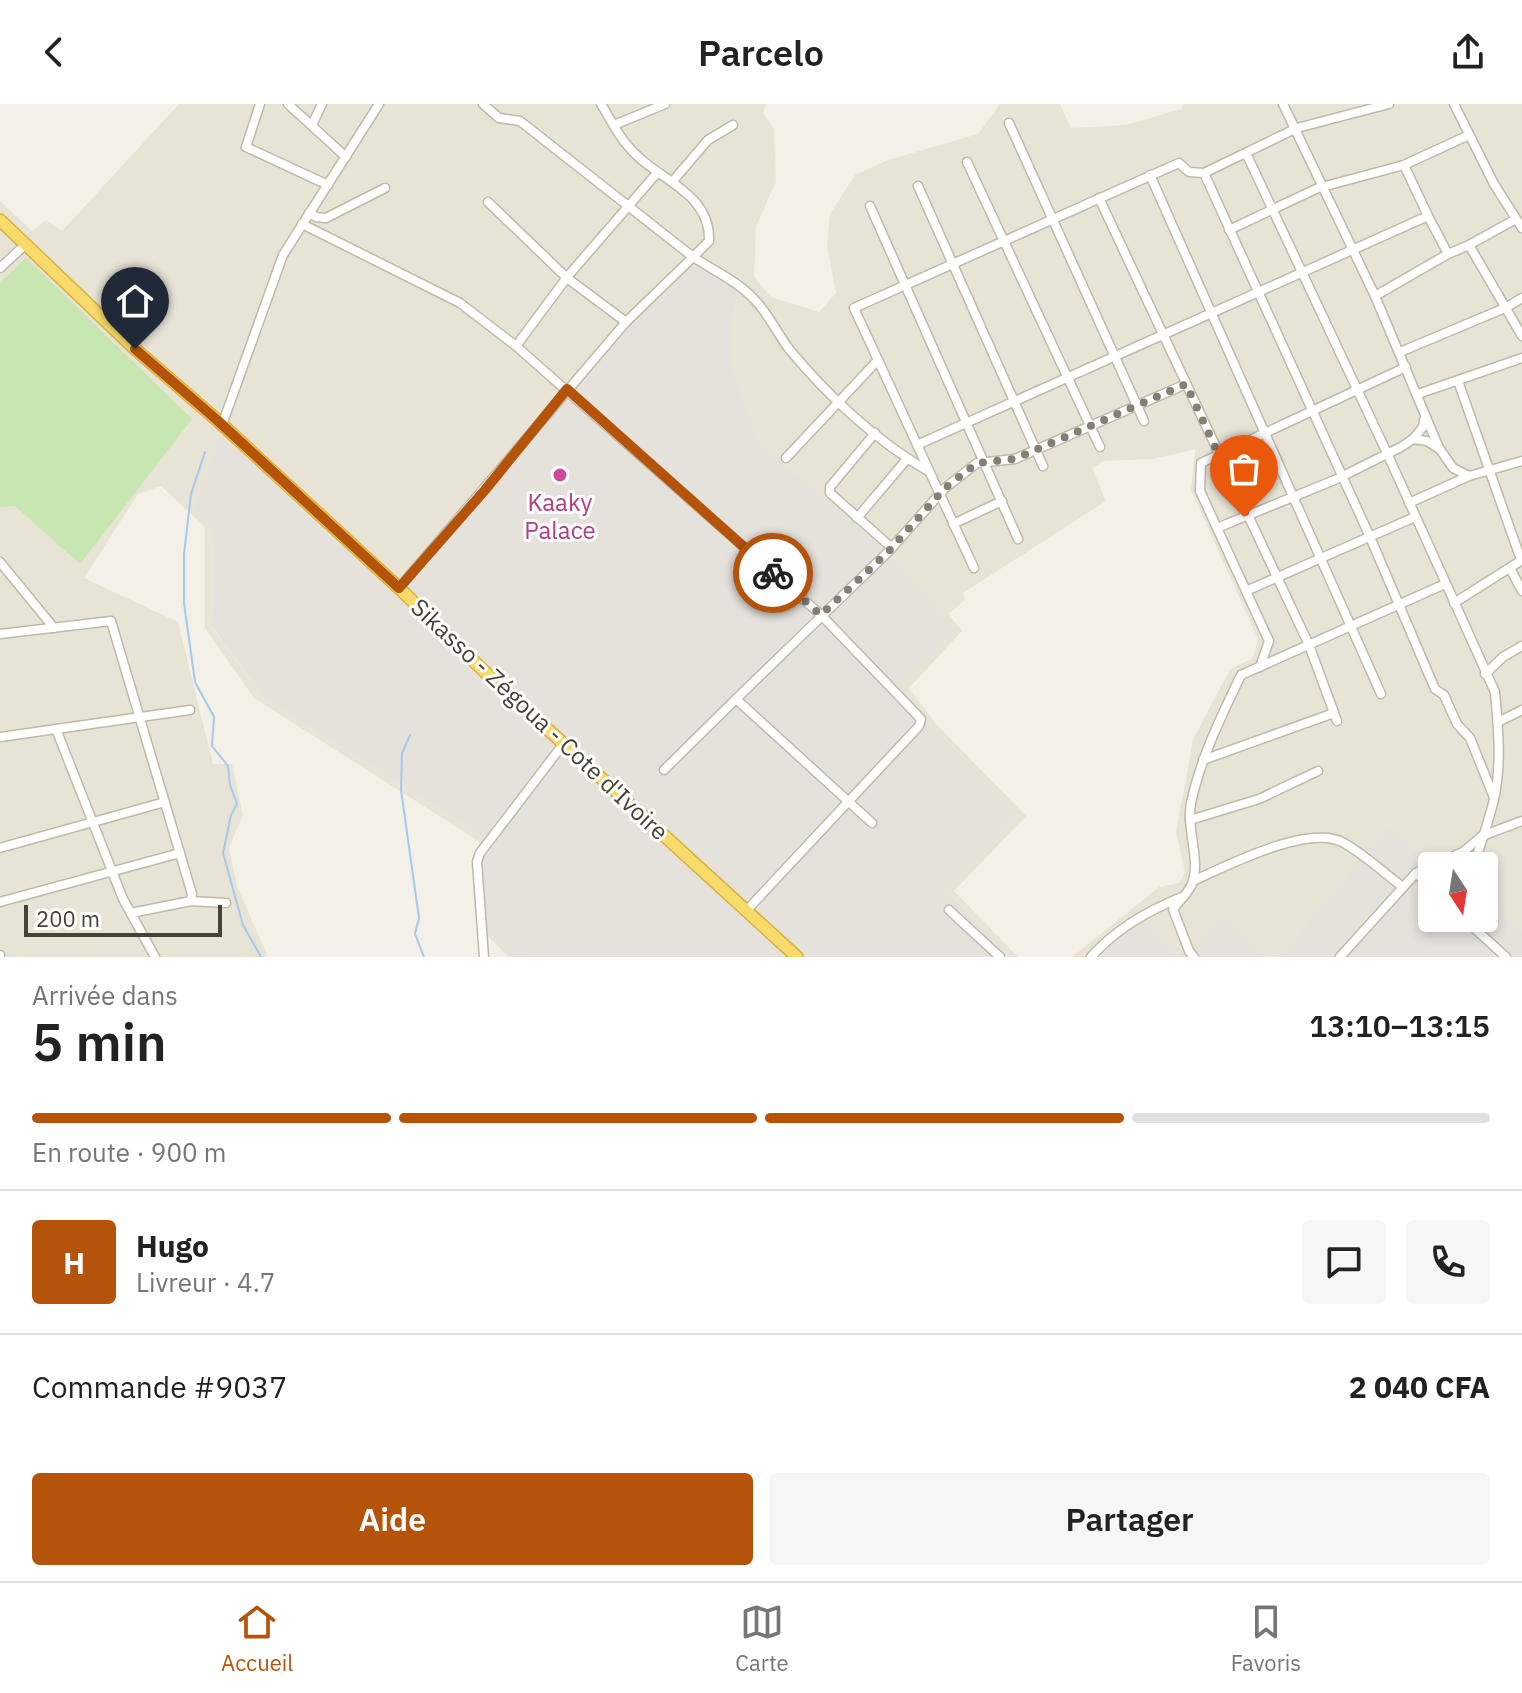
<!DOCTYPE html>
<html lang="fr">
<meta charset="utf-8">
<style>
body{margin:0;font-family:"IBM Plex Sans",sans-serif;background:#f6f6f6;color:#222;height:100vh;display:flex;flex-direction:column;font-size:30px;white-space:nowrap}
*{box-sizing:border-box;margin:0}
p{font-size:26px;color:#767676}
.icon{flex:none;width:44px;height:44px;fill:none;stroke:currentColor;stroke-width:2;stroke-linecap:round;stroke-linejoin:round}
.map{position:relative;height:853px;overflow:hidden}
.drawer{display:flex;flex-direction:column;background:#fff;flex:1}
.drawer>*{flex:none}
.needle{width:52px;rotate:168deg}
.fabs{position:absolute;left:1418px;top:748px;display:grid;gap:16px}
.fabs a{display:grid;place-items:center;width:80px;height:80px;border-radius:8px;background:#fff;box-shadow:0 4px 12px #0003;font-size:40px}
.scale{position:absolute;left:24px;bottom:20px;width:198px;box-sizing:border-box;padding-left:8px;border:4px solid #464236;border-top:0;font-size:22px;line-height:28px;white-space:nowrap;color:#464236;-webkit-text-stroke:6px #fff;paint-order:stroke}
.pin{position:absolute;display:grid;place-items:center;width:68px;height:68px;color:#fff;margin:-82px -34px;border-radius:50% 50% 50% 0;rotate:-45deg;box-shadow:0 0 8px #0007}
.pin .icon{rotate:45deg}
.courier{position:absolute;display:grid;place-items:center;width:80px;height:80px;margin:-40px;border:6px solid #b45309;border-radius:50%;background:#fff;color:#222;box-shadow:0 2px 10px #0007}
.summary em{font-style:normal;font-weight:600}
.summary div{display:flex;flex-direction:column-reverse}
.summary{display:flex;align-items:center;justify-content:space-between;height:136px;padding:0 32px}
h1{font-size:52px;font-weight:600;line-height:60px}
.bar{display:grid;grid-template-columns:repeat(4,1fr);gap:12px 8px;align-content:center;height:96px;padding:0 32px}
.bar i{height:10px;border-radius:6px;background:#e0e0e0}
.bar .selected{background:#b45309}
.bar p{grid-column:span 4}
.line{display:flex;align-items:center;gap:20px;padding:0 32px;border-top:2px solid #e0e0e0}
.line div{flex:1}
.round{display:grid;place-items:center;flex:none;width:84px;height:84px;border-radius:8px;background:#f6f6f6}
.cta{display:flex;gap:16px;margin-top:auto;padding:16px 32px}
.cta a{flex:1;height:92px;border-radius:8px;background:#b45309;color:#fff;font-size:32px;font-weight:600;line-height:92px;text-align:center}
.cta a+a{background:#f6f6f6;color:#222}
header{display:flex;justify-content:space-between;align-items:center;height:104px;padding:0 32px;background:#fff;font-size:36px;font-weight:600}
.menu{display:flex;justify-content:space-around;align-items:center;height:112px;border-top:2px solid #e0e0e0;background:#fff;font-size:22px;color:#767676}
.menu a{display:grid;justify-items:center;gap:4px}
.menu .selected{color:#b45309}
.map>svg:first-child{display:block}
.residential{fill:#e7e3d5}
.industrial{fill:#e5e2dc}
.green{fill:#c8e6b1}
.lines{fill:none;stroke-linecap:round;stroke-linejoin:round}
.stream{stroke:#a5c8ee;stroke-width:2}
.minor-casing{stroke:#bebaaa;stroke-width:11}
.highway-casing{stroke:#d9b13c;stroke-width:14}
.minor{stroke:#fff;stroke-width:8}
.highway{stroke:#f9db6c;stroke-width:11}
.done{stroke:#837f74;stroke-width:8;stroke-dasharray:0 14.4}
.route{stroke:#b45309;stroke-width:10}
.hotel-dot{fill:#d1479c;stroke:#fff;stroke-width:3}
.labels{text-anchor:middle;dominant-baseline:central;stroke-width:6;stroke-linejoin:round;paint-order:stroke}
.hotel-label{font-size:24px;fill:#b23c85;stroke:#fff}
.street-label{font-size:24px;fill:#464236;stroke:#fff}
</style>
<header><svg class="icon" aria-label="back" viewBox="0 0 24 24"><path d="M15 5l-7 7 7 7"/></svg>Parcelo<svg class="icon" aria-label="share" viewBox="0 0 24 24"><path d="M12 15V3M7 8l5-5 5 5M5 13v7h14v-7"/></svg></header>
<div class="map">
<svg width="1522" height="853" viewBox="0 0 1522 853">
<rect width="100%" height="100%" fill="#f3f1e7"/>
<!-- residential -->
<polygon class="residential" points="179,0 766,0 763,9 774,25 776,78 756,122 754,173 771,193 819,208 836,189 827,142 830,110 855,71 888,56 978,30 1000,0 1060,0 1071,24 1126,21 1181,5 1184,0 1522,0 1522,825 1484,797 1484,762 1438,762 1389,721 1278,853 1267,853 1222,816 1187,853 1179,853 1135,808 1084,853 1072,853 1159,783 1179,779 1185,768 1176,728 1193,636 1230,565 1253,554 1258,535 1191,386 1195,345 1153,355 1104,357 1092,364 1106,397 963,489 965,496 948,510 962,527 909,584 936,620 1026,712 954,787 1018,853 1012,853 945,786 931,621 899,581 935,503 888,448 759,338 732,258 732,215 739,186 601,252 408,484 228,316 213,426 212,524 265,595 494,740 488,827 515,853 509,853 476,821 472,753 480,738 254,594 205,524 205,423 161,382 138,390 84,474 178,518 213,660 232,660 243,711 229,744 237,782 268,853 0,853 0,97 32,127 46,116 62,127"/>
<!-- industrial -->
<g class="industrial">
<polygon points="695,161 739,186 732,215 732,258 759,338 888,448 936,503 934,506 955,527 900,581 931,622 1018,709 945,786 1012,853 515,853 488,827 482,761 494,740 265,595 212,523 213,426 194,403 227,315 408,484 601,252"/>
<polygon points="1389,721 1438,762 1432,762 1432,814 1484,814 1484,797 1522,825 1522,853 1278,853"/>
<polygon points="1135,808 1179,853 1084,853 1096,839"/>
<polygon points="1222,815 1267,853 1187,853"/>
</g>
<!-- green -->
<polygon class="green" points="26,154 192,315 80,460 15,402 0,403 0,178"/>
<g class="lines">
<!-- stream -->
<g class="stream">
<polyline points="205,348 191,390 184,450 184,499 195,578 214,613 212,642 228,662 230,681 237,700 231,711 223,749 243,821 261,853"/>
<polyline points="410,631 402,649 401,686 419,814 415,830 424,853"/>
</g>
<!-- minor casing -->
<g class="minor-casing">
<g id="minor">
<polyline points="260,0 246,43 328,81"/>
<polyline points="288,0 346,53"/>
<path d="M483,0L499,14L520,17L693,153L709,137C711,87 655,76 628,42C617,30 610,14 601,0"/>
<polyline points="1283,0 1375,192 1439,344 1453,364 1469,372"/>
<polyline points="1454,0 1494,80 1522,124"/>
<polyline points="1009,19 1144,317"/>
<polyline points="312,21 322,0"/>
<polyline points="614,21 665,0"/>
<path d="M1246,49L1387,349L1495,588C1498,622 1502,661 1494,695C1489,718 1480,740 1474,762"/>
<polyline points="967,58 1100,343"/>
<polyline points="1204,69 1370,433 1435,585 1444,591 1457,620 1470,634 1493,691"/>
<polyline points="1150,71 1381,590"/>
<polyline points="672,78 708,36 733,21"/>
<polyline points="918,82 1043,362"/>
<polyline points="1099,94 1309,541 1337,617"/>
<polyline points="488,98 567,174 626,218"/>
<polyline points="870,102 1018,435"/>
<polyline points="309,109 316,113 326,114 385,84"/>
<polyline points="1428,112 1448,150 1469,141 1522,232"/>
<polyline points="302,120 460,199 516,242 821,511 921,615 919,622 747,806"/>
<polyline points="1229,126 1318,84 1404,61"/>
<polyline points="1469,141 1516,115"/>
<polyline points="0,164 26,140"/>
<polyline points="1375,192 1448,150"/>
<polyline points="516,242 568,172 657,69"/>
<polyline points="1400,248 1505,204 1522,194"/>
<polyline points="1458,277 1521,456"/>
<polyline points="1418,290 1522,254"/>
<polyline points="222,321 283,151 379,0"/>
<polyline points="875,329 830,383 830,389 892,444"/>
<polyline points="1413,335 1427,337 1438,344"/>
<polyline points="917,341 1428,112 1404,61 1469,31"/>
<polyline points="786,354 878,256"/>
<polyline points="1409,399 1469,372 1522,357"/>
<polyline points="857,414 907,355"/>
<polyline points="953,420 1002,397"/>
<polyline points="1217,424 1337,375 1401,343 1413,335 1423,323 1424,316"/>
<polyline points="0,458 54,524"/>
<polyline points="974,464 854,204 1179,59 1189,68 1204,69 1297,24 1389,0"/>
<polyline points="1510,464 1522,487"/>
<path d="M399,484L626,218L693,153C713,166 737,177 754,195C768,209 777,229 789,245C827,291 876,337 928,367"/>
<polyline points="1246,487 1415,413"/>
<polyline points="1454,499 1522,456"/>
<polyline points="0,530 111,517 192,790 191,797"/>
<polyline points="1260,563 1269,537 1200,387 1201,359 1406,263"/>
<polyline points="1485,570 1503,553 1522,542"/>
<polyline points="1498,618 1522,606"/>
<polyline points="56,625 123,795 155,853"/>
<polyline points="0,633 190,606"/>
<polyline points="1203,656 1334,609"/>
<polyline points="664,666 736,595"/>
<polyline points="1190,716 1259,695 1318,667"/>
<polyline points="872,719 736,595 888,448 945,384 977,359 1015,355 1186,280"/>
<polyline points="0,744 165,698"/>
<polyline points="1416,769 1432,784"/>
<path d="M1193,777C1226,762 1309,719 1344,739C1365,751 1384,769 1403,783"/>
<polyline points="0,798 180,749"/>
<polyline points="949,806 1000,853"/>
<polyline points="131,809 191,797 226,799"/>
<polyline points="1463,814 1506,853"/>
<polyline points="0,851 0,853"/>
<polyline points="484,853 477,758 480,749 564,639"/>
<path d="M1091,853C1115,826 1149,806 1182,793"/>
<path d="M1194,853L1189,847L1173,805C1179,798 1188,789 1192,780C1201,755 1186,726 1191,699C1201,653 1221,613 1241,571L1445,480"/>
<polyline points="1340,853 1416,769 1463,748 1482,732 1522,717"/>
</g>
</g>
<!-- highway casing -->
<g class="highway-casing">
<polyline id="highway" points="0,116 135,245 217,316 399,484 485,568 797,853"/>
</g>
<!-- minor -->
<use href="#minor" class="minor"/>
<!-- highway -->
<use href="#highway" class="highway"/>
</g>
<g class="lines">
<!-- done -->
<polyline class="done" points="773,469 821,511 888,448 945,384 977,359 1015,355 1186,280 1247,412 1244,413"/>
<!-- route -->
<polyline class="route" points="135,245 217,316 399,484 485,386 567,285 773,469"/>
</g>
<!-- markers -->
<circle class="hotel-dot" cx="560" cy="371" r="8"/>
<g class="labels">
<!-- hotel labels -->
<g class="hotel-label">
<text x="560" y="398">Kaaky<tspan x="560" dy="28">Palace</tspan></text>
</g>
<!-- street labels -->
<g class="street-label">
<text transform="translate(540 615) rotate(43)">Sikasso - Zégoua - Cote d'Ivoire</text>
</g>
</g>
</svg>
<div class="fabs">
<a><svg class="needle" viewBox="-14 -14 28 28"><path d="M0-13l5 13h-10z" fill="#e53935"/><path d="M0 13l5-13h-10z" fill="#767676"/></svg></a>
</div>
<div class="scale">200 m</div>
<div class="pin" style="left:1244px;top:413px;background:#ea580c"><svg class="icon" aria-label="bag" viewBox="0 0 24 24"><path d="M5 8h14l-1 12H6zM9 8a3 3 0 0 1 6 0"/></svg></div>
<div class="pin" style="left:135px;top:245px;background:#1f2937"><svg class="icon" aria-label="home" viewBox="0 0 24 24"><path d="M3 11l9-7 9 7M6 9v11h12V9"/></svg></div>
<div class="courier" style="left:773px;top:469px"><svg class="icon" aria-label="bike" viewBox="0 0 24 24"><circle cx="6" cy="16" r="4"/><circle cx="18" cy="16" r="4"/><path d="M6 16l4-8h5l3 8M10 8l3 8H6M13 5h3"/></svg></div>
</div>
<section class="drawer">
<div class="summary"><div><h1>5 min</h1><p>Arrivée dans</p></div><em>13:10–13:15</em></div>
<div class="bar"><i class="selected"></i><i class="selected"></i><i class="selected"></i><i></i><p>En route · 900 m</p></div>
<div class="line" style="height:144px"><b class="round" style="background:#b45309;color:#fff">H</b><div><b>Hugo</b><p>Livreur · 4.7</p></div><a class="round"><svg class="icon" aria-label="chat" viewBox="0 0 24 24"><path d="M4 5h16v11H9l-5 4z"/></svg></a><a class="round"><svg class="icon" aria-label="phone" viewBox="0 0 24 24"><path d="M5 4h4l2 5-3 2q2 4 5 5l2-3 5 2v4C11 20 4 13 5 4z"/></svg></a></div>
<div class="line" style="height:104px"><div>Commande #9037</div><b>2 040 CFA</b></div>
<div class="cta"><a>Aide</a><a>Partager</a></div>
</section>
<nav class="menu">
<a class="selected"><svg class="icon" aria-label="home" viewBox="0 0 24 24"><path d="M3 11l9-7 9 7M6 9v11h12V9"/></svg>Accueil</a>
<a><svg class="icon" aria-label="map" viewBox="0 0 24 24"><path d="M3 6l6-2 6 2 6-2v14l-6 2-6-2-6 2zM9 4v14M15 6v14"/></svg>Carte</a>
<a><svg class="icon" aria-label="saved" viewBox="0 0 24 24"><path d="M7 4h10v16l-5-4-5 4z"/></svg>Favoris</a>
</nav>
